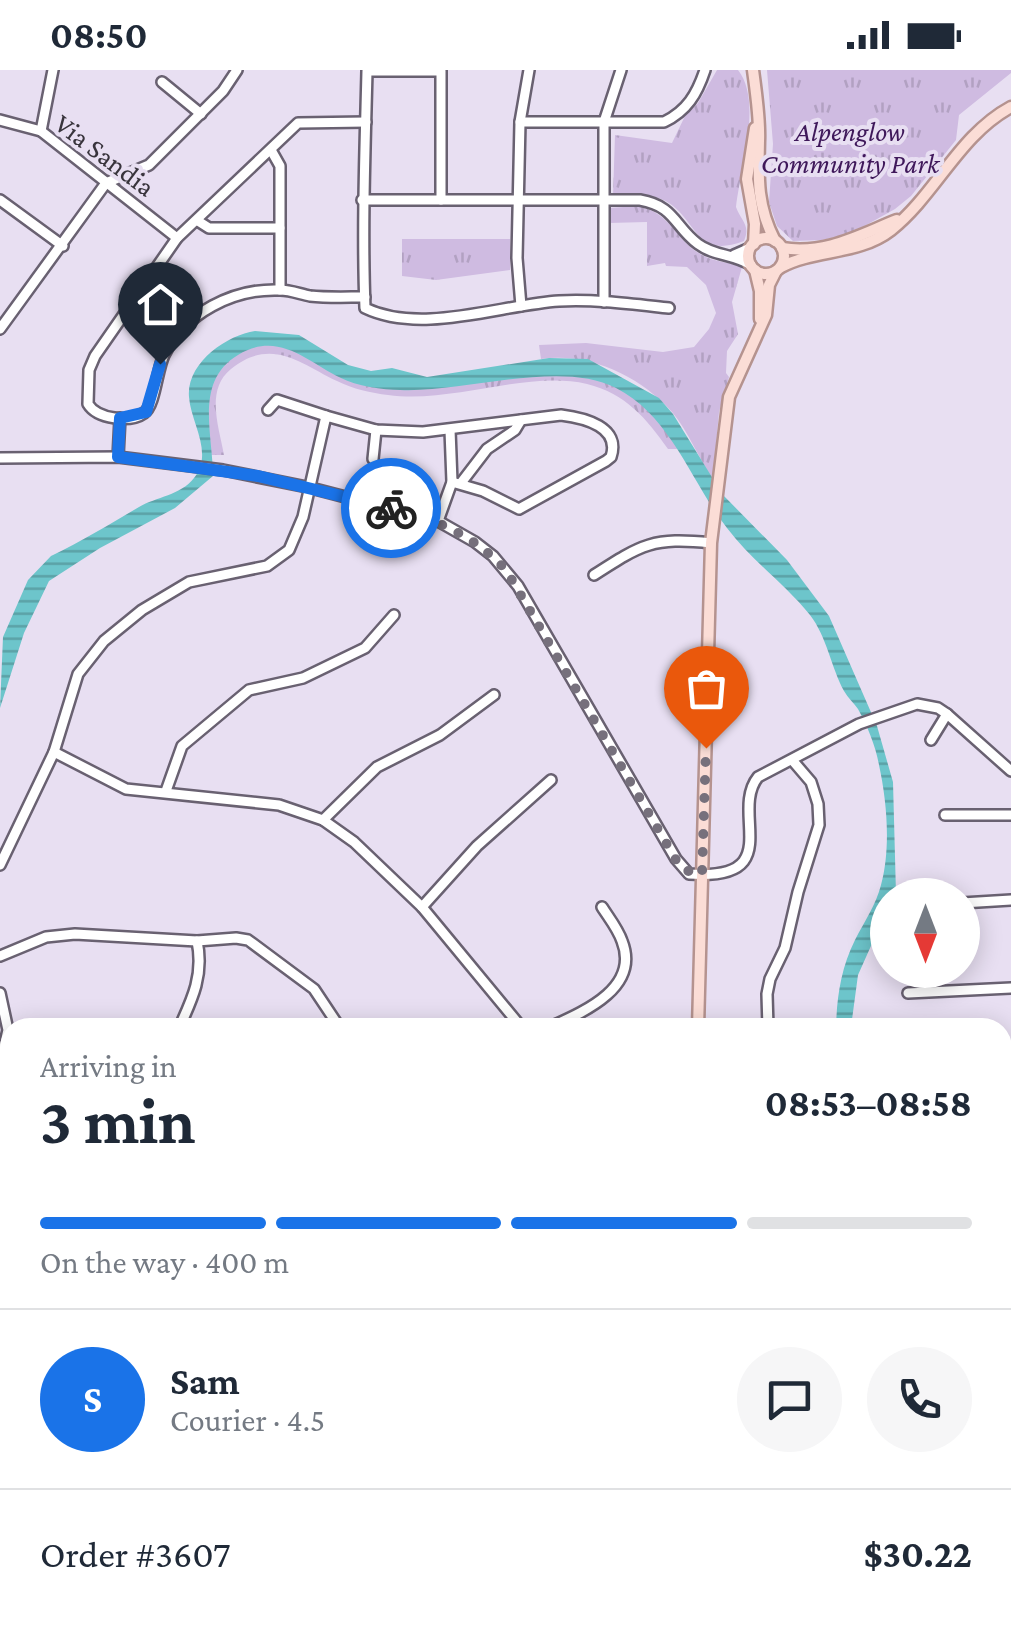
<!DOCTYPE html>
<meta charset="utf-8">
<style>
body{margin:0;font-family:"Crimson Pro",serif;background:#f6f6f7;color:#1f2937;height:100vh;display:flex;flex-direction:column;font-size:38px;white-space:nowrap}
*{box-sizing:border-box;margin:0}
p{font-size:32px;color:#747a83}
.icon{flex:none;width:55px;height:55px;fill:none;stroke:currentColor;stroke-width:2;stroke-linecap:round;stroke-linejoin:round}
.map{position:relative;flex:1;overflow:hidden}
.panel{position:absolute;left:0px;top:948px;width:1012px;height:622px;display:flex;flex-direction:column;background:#fff;border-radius:30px 30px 0 0;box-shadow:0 5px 25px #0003}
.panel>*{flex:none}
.needle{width:65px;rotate:180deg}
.buttons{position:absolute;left:870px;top:808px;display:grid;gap:20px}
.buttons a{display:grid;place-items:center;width:110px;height:110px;border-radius:50%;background:#fff;box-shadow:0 5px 25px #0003;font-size:50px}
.pin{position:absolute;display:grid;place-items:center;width:85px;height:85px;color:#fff;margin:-102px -42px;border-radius:50% 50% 50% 0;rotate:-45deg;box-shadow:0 0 10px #0007}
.pin .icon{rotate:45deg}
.courier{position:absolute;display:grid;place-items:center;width:100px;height:100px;margin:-50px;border:8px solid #1a73e8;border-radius:50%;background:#fff;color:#222;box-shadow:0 2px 12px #0007}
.summary em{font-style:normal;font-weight:700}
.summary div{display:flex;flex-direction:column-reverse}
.summary{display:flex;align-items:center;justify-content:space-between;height:170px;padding:0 40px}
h1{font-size:65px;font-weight:700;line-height:75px}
.bar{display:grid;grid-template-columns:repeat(4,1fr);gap:15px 10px;align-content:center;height:120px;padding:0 40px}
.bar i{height:12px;border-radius:8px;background:#e0e1e3}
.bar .on{background:#1a73e8}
.bar p{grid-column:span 4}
.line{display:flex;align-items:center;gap:25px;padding:0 40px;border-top:2px solid #e0e1e3}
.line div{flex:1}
.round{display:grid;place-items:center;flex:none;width:105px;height:105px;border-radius:52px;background:#f6f6f7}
.status{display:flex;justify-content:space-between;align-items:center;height:70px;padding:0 50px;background:#fff;direction:ltr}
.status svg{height:28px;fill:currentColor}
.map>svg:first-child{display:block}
.grass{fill:url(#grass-tufts)}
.water{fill:url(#water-rules)}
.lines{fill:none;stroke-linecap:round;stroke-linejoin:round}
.minor-casing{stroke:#696171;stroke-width:14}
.major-casing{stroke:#b5938f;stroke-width:15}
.minor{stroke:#fff;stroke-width:9}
.major{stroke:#fbddd6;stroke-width:10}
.done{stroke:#76707c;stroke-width:10;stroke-dasharray:0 18}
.route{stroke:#1a73e8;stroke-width:12}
.labels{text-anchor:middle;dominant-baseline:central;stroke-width:8;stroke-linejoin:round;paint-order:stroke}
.park-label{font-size:28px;font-style:italic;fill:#3f185a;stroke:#e8dff2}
.street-label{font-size:28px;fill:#38343c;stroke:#e8dff2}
</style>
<div class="status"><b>08:50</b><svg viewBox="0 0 49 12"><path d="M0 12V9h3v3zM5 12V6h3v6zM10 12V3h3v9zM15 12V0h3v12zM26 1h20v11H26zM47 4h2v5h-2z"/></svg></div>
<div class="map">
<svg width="1011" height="1569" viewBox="0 0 1011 1569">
<defs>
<pattern id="grass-tufts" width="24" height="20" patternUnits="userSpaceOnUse" patternTransform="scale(2.5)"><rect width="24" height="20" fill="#cfbbe1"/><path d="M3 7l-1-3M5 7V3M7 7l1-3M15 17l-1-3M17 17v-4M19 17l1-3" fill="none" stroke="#b2a1c2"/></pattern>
<pattern id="water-rules" width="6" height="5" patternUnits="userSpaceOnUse" patternTransform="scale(2.5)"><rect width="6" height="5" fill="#6dc5cb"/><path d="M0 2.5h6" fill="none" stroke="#5ba1a6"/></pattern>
</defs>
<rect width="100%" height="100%" fill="#e8dff2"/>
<!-- grass -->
<g class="grass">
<path d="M717,0H738C763,31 740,100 736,137C741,151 751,155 744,171C691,191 698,144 661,129C648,124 628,126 613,126L615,65L672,73L685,46L698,33Z"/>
<polygon points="767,0 1011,0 1011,3 959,45 956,70 911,126 895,139 850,164 822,170 793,171 777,156 769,132 773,74"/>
<path d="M637,136C673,143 674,170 702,185C714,192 729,192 742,197L732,232L738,264L727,281L726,303L729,307L719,342L713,409C698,388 689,362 672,342C640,306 589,282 541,289L539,275L586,273L663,282L694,277L709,259L716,243L706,215L687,197L666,196L665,193L647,196V152L609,153V138Z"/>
<polygon points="402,169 510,169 510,200 436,210 402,206"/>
<path d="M264,270L393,311L551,296L631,317L686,379H668C647,349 625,323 587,314C526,300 453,334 388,325C371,323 353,319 337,311C301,294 272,266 231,299C205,320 219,357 224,385H209L201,338L216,292Z"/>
<polygon points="1003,1085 1011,1085 1011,1426 1002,1416 1003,1351 1010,1312 1003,1252"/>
</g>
<!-- water -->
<path class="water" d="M255,261L299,265L348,295L371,301L392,298L427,307L549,288L588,289L659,328L673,344L723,425L787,490L829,546L877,656L893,712L896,824L888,825L887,840L858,905L851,957H836C837,926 841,898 855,870C864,852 876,835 881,815C891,778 887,732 879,695C876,677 867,655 858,639C854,633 848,628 844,621C831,597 827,567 810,545C785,514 751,490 727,458C691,412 671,346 616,318C560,289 464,323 400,320C383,320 356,316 341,308C307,292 279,260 238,285C194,311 213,364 213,406L175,438L100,478L49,511L24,563L0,638L3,567L28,510L51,486C82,471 110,454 139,437C156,427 181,425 194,408C214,383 191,354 189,327C186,293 227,265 255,261Z"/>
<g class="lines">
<!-- minor casing -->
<g class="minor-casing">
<g id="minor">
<polyline points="162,12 201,44"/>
<polyline points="0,50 41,61 177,168"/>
<path d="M520,52H664C687,41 697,24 705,0"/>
<polyline points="41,61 53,0"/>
<polyline points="271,80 280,96 280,220"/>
<polyline points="0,130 63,176"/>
<path d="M362,130H640C675,136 674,156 698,174C714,186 734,184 751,195"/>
<path d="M441,130V1H367C365,81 362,159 365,238C421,265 500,235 559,231C595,229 632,234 669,238"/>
<polyline points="198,151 209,158 280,158"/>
<polyline points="734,185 750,178"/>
<path d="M365,227C347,227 328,228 310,226C300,224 290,220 280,220C233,218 185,243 164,285C157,299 155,336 144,343C130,353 97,349 88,334L89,300L95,286L177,168L298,53L366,52"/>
<polyline points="604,232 604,52 621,0"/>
<polyline points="521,236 517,188 520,52 529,0"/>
<polyline points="0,259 106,113 149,95 223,21 237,0"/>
<polyline points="268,340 277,330 326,346"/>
<polyline points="118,387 120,348"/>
<path d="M0,388L118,387L223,400L307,417L438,451L475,472L493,486L518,516L676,789L689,804C788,811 729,743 758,707L859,654L917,634L938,638L947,644L1011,701"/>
<polyline points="373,389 376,360"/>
<polyline points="461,413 487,379 515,360 521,350"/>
<polyline points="438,451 452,412 450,360"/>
<path d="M594,505C642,474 653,467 711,473"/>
<polyline points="931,670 947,644"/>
<polyline points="54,682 126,719 279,735 323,750 354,772 422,837 522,958"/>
<polyline points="166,721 182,676 249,620 303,608 365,578 394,545"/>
<polyline points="945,745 1011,745"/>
<polyline points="323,750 377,697 440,665 494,625"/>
<path d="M0,795L54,682L78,604L104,571L142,540L189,512L267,496L289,480L303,447L326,346L376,360L423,362L561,345C585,348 621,357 611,387L606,391L519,439L483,421L452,412"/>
<polyline points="962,833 1011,830"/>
<polyline points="422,837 477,776 551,710"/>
<polyline points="0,886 46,867 75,864 197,871 236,868 248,870 314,919 340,958"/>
<polyline points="0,923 8,960 0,995"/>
<polyline points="908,923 1011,918"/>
<path d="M179,958C193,928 204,904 197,871"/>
<path d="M548,958C581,943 641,919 622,871C618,859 609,848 602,837"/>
<polyline points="768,958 767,924 770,909 785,878 798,822 819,755 818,734 811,712 793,691"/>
<polyline points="1002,1001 1011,1000"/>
<polyline points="0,1024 10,1081"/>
<polyline points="0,1233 10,1236"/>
<polyline points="0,1472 10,1450"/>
<polyline points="898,1560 899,1569"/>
<polyline points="94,1569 97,1560"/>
<polyline points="236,1569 236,1560"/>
<polyline points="982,1569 983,1560"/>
</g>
</g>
<!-- major casing -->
<g class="major-casing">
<g id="major">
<path d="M753,0C756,23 760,48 759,71C758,109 757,136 775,171"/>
<circle cx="766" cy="186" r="18"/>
<polyline points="754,174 755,154 747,109 755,58"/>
<path d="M782,178C826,185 859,165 897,150"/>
<path d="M781,197C815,179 859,185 891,160C936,124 959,65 1011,37"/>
<polyline points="755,200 760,221 760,249"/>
<polyline points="698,958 711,473 729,327 766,245 769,215 776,201"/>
<polyline points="688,1569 688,1560"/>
</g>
</g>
<!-- minor -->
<use href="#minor" class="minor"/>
<!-- major -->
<use href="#major" class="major"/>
</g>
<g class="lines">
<!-- done -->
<path class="done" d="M391,438C437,450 473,465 506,500L676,790L684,800L702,804L706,678"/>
<!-- route -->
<polyline class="route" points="160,294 146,342 120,348 118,387 258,406 391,438"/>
</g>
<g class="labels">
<!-- park labels -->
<g class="park-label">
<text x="850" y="61">Alpenglow<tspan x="850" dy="32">Community Park</tspan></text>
</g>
<!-- street labels -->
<g class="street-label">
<text transform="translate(105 85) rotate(37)">Via Sandia</text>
</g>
</g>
</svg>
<div class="buttons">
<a><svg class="needle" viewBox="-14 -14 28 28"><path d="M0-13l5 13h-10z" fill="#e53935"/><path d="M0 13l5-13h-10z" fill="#747a83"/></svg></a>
</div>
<div class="pin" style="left:706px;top:678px;background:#ea580c"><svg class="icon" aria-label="bag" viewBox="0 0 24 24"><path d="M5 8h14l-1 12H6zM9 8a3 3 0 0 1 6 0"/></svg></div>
<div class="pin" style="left:160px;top:294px;background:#1f2937"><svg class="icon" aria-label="home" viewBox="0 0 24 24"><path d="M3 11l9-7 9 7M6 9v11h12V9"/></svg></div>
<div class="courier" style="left:391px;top:438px"><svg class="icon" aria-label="bike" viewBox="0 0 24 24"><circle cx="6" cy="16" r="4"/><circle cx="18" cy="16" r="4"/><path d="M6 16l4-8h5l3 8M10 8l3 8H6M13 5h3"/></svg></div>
<section class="panel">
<div class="summary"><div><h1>3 min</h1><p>Arriving in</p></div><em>08:53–08:58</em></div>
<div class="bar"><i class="on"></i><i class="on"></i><i class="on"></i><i></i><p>On the way · 400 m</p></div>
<div class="line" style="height:180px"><b class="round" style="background:#1a73e8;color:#fff">S</b><div><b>Sam</b><p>Courier · 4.5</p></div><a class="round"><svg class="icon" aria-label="chat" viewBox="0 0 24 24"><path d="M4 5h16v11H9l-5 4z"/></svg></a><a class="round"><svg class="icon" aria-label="phone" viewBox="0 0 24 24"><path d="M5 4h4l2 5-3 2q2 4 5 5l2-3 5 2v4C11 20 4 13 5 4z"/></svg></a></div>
<div class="line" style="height:130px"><div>Order #3607</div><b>$30.22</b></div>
</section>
</div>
